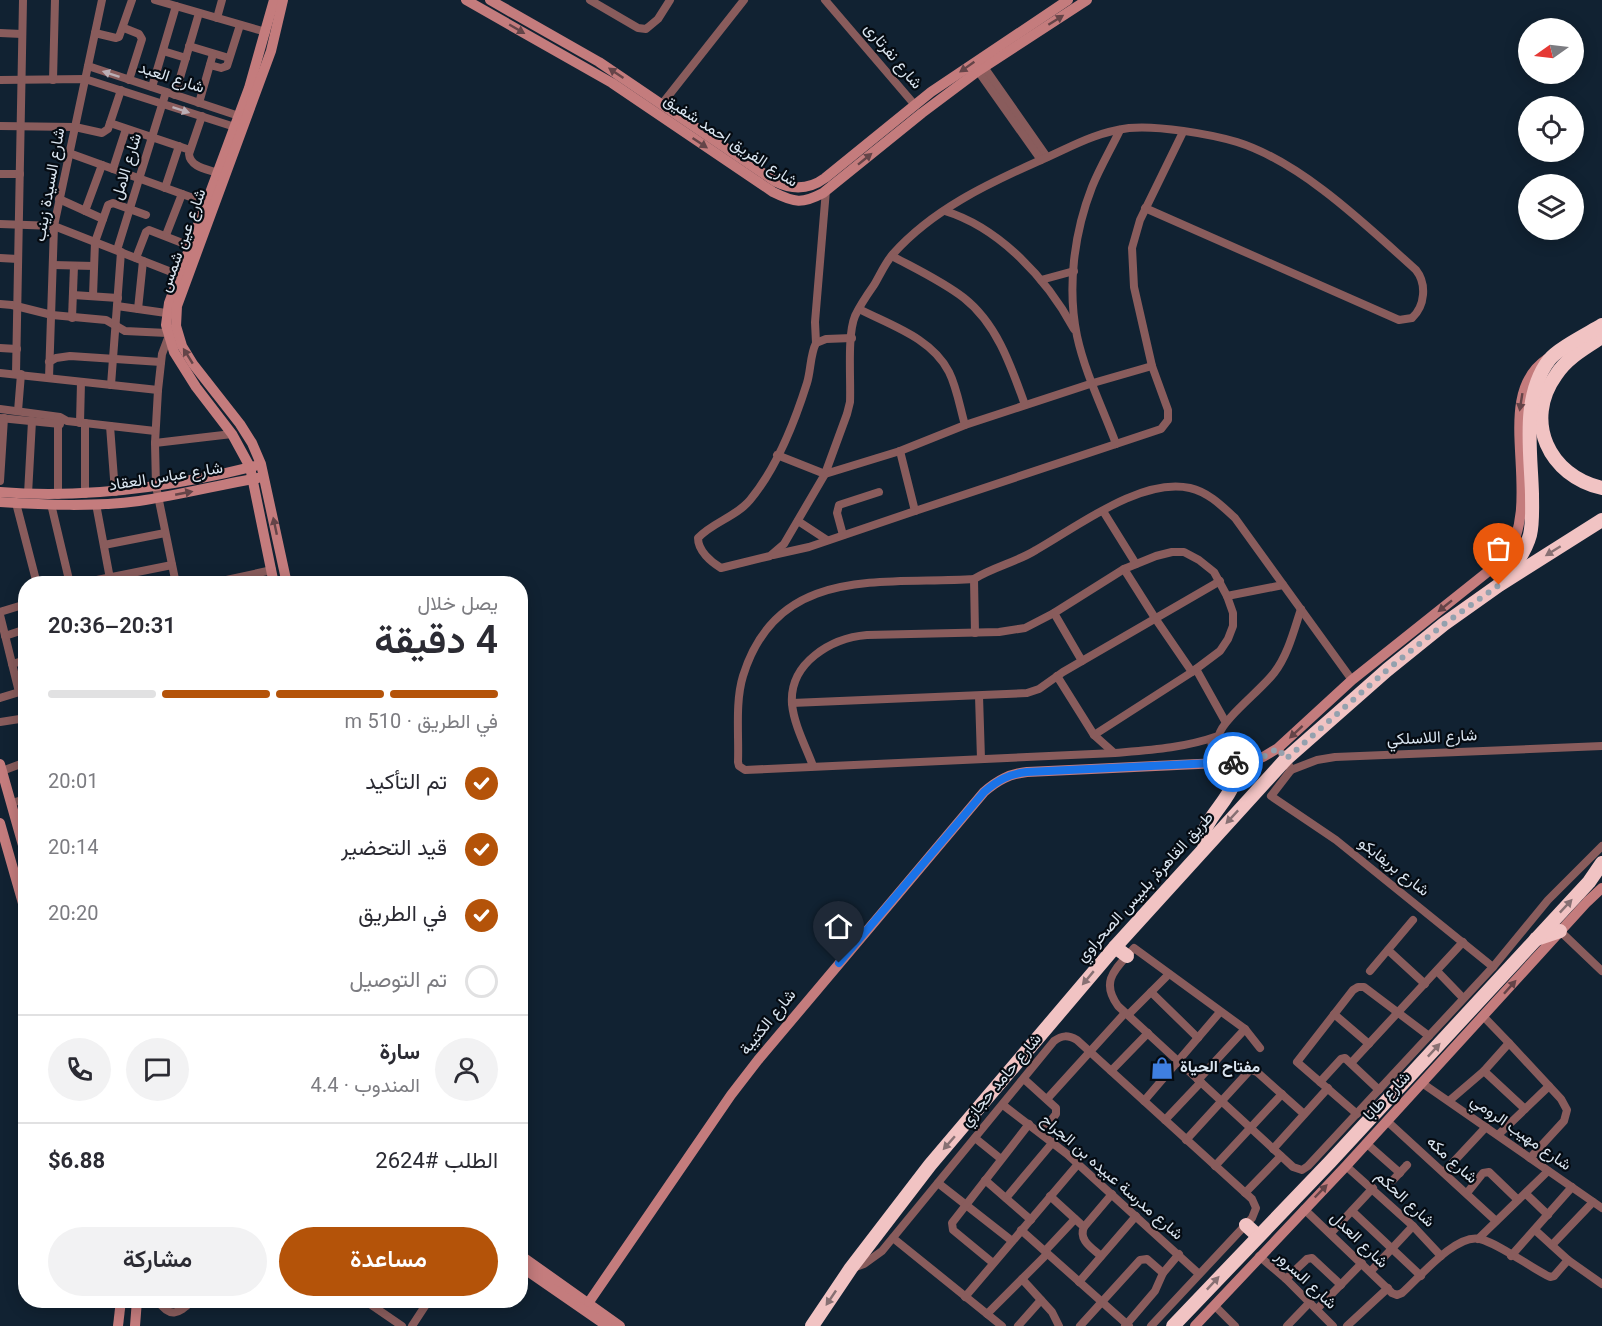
<!DOCTYPE html>
<html lang="ar">
<meta charset="utf-8">
<style>
body{margin:0;font-family:Georgia,Vazirmatn,serif;background:#f2f2f3;color:#2b2b33;direction:rtl;height:100vh;display:flex;flex-direction:column;font-size:22px;white-space:nowrap}
*{box-sizing:border-box;margin:0}
p{font-size:20px;color:#7c7c81}
.icon{flex:none;width:33px;height:33px;fill:none;stroke:currentColor;stroke-width:2;stroke-linecap:round;stroke-linejoin:round}
.map{position:relative;flex:1;overflow:hidden;direction:ltr}
.drawer{position:absolute;left:18px;top:576px;width:510px;height:732px;display:flex;flex-direction:column;background:#fff;border-radius:24px;box-shadow:0 3px 15px #0003;direction:rtl}
.drawer>*{flex:none}
.needle{width:39px;rotate:256deg}
.buttons{position:absolute;left:1518px;top:18px;display:grid;gap:12px}
.buttons a{display:grid;place-items:center;width:66px;height:66px;border-radius:50%;background:#fff;box-shadow:0 3px 15px #0003;font-size:30px}
.pin{position:absolute;display:grid;place-items:center;width:51px;height:51px;color:#fff;margin:-62px -26px;border-radius:50% 50% 50% 0;rotate:-45deg;box-shadow:0 0 6px #0007}
.pin .icon{rotate:45deg}
.courier{position:absolute;display:grid;place-items:center;width:60px;height:60px;margin:-30px;border:4px solid #1a73e8;border-radius:50%;background:#fff;color:#222;box-shadow:0 2px 8px #0007}
.head em{font-style:normal;font-weight:600}
.head div{display:flex;flex-direction:column-reverse}
.head{display:flex;align-items:center;justify-content:space-between;height:102px;padding:0 30px}
h1{font-size:39px;font-weight:600;line-height:45px}
.bar{display:grid;grid-template-columns:repeat(4,1fr);gap:9px 6px;align-content:center;height:72px;padding:0 30px}
.bar i{height:8px;border-radius:4px;background:#e1e1e2}
.bar .selected{background:#b45309}
.bar p{grid-column:span 4}
.line{display:flex;align-items:center;gap:15px;padding:0 30px;border-top:2px solid #e1e1e2}
.line div{flex:1}
.round{display:grid;place-items:center;flex:none;width:63px;height:63px;border-radius:32px;background:#f2f2f3}
ol{padding:0 30px;list-style:none}
li{display:flex;align-items:center;gap:18px;height:66px}
li p{margin-inline-start:auto}
li .icon{padding:6px;border-radius:50%;background:#b45309;color:#fff;stroke-width:4}
li:last-child{color:#7c7c81}
li i{width:33px;height:33px;border:3px solid #e1e1e2;border-radius:50%}
.button{display:flex;gap:12px;margin-top:auto;padding:12px 30px}
.button a{flex:1;height:69px;border-radius:36px;background:#b45309;color:#fff;font-size:24px;font-weight:600;line-height:69px;text-align:center}
.button a+a{background:#f2f2f3;color:#2b2b33}
.map>svg:first-child{display:block}
.lines{fill:none;stroke-linecap:round;stroke-linejoin:round}
.street{stroke:#895c5c;stroke-width:8}
.secondary{stroke:#c47c7d;stroke-width:10}
.highway{stroke:#f1c3c3;stroke-width:14}
.oneway{fill:#644448}
.oneway2{fill:#baaeb5}
.oneway3{fill:#877073}
.done{stroke:#94a1ae;stroke-width:6;stroke-dasharray:0 10.8}
.route{stroke:#1a73e8;stroke-width:8}
.labels{text-anchor:middle;dominant-baseline:central;stroke-width:4.5;stroke-linejoin:round;paint-order:stroke}
.street-label{font-size:16px;fill:#dae5f0;stroke:#050b12}
.poi-label{font-size:16px;font-weight:bold;fill:#dae5f0;stroke:#050b12;text-anchor:start}
</style>
<div class="map">
<svg width="1602" height="1326" viewBox="0 0 1602 1326">
<rect width="100%" height="100%" fill="#112232"/>
<g class="lines">
<!-- street -->
<g class="street">
<polyline points="155,0 266,32"/>
<polyline points="590,0 638,28 646,29 658,19 670,0"/>
<polyline points="825,0 914,104"/>
<polyline points="217,18 222,0"/>
<polyline points="124,28 139,34 142,39 129,80"/>
<polyline points="0,33 22,34"/>
<polyline points="95,33 116,38 119,37 132,0"/>
<polyline points="189,46 229,58"/>
<polyline points="163,51 186,58"/>
<polyline points="210,65 221,68 227,66 240,25"/>
<polyline points="88,66 242,117"/>
<polyline points="984,67 1047,157"/>
<polyline points="978,71 1041,160"/>
<polyline points="0,80 85,79 238,128"/>
<polyline points="53,80 55,0"/>
<polyline points="152,87 176,6"/>
<polyline points="175,95 199,13"/>
<polyline points="199,103 213,54"/>
<polyline points="662,104 744,0"/>
<path d="M202,116L189,154C190,167 207,169 218,173"/>
<polyline points="110,123 190,150"/>
<polyline points="0,126 75,127 102,133 108,129 121,90"/>
<polyline points="69,153 207,203"/>
<polyline points="113,169 126,129"/>
<polyline points="0,174 20,174"/>
<polyline points="165,188 179,146"/>
<polyline points="59,199 103,219"/>
<path d="M1145,208L1399,320L1412,318C1425,306 1427,284 1416,270C1366,225 1301,162 1237,142C1210,134 1157,125 1129,128C1093,133 1073,146 1041,160C987,184 932,210 893,254C885,263 880,275 874,285C867,295 860,305 855,316C847,335 851,379 850,402L847,414L825,474L900,451L965,425L1093,383L1152,366"/>
<polyline points="85,211 102,165"/>
<path d="M945,211C1000,228 1047,279 1074,329"/>
<polyline points="0,224 54,226 179,275"/>
<polyline points="166,235 182,194"/>
<polyline points="117,250 166,92"/>
<path d="M892,256C916,269 942,281 964,298C997,324 1011,366 1025,405"/>
<polyline points="0,258 18,259"/>
<polyline points="136,258 146,232 149,230 190,246"/>
<polyline points="53,265 94,266"/>
<polyline points="1041,280 1074,271"/>
<polyline points="73,295 118,298"/>
<polyline points="93,296 95,242 108,205 113,203 146,215"/>
<polyline points="0,304 12,305 52,315 106,320 125,331 167,333"/>
<polyline points="117,306 166,313"/>
<polyline points="138,309 143,261"/>
<path d="M859,309C890,325 932,338 949,372C957,388 960,408 965,425"/>
<polyline points="72,318 74,266"/>
<polyline points="168,338 162,354 158,390 155,443 156,486 176,584"/>
<polyline points="816,343 815,322 826,190"/>
<polyline points="0,348 17,349"/>
<polyline points="49,362 56,358 70,356 161,362"/>
<polyline points="0,373 158,390"/>
<polyline points="16,374 23,0"/>
<polyline points="49,378 54,226 102,0"/>
<polyline points="111,385 121,252"/>
<polyline points="0,409 60,417 67,421 155,431"/>
<polyline points="18,411 21,374"/>
<polyline points="0,418 60,424"/>
<polyline points="80,423 81,382"/>
<polyline points="110,426 115,492"/>
<polyline points="155,443 232,434"/>
<path d="M1116,444C1103,409 1085,373 1077,336C1067,288 1074,233 1092,187C1100,167 1111,149 1120,130"/>
<polyline points="900,451 915,511 1161,429 1168,420 1168,410 1152,366 1134,287 1132,248 1140,220 1183,132"/>
<path d="M777,455L825,474L784,544L770,556L721,568C711,562 698,551 698,538C713,522 736,517 750,500C776,469 795,421 807,383C811,370 810,355 816,343L826,339L852,338"/>
<polyline points="0,481 4,418"/>
<polyline points="28,494 32,421"/>
<polyline points="85,494 85,423"/>
<polyline points="58,495 58,417"/>
<polyline points="16,503 37,584"/>
<polyline points="51,504 70,584"/>
<polyline points="96,504 111,584"/>
<polyline points="1103,511 1136,564"/>
<polyline points="798,521 827,540"/>
<polyline points="843,535 837,513 839,505 879,492"/>
<polyline points="104,545 165,533"/>
<polyline points="773,555 809,547 915,511"/>
<polyline points="1124,569 1155,618 1192,672"/>
<polyline points="974,579 975,633"/>
<polyline points="77,584 172,565"/>
<polyline points="208,584 272,570"/>
<polyline points="1227,596 1283,585"/>
<polyline points="0,612 26,604"/>
<polyline points="1054,613 1082,661"/>
<polyline points="0,615 19,692"/>
<polyline points="5,636 26,629"/>
<polyline points="12,664 26,660"/>
<polyline points="1196,669 1225,721"/>
<polyline points="1057,676 1094,735 1113,752"/>
<polyline points="979,696 981,759"/>
<polyline points="0,698 26,690"/>
<polyline points="792,703 1027,693 1039,689 1063,672 1220,581"/>
<polyline points="0,722 26,718"/>
<path d="M1218,736C1184,748 1150,750 1115,753L745,770L739,766L738,762C739,735 735,702 743,676C778,564 882,585 974,579C993,567 1017,562 1036,550C1077,527 1141,477 1190,488C1208,492 1222,506 1235,518L1352,680"/>
<polyline points="1211,739 1214,763"/>
<polyline points="1278,748 1286,759 1291,770 1317,760 1335,757 1602,746"/>
<path d="M1223,762C1221,755 1217,743 1219,735C1222,720 1262,689 1274,673C1288,655 1294,630 1301,609"/>
<path d="M813,766C806,747 794,725 792,704C789,663 831,638 867,635L999,632L1025,628L1054,613L1124,569L1156,556L1172,552H1184L1199,560L1214,572L1227,596L1233,613V626L1228,639L1220,651L1192,672L1094,735"/>
<polyline points="1291,770 1271,796 1336,840 1493,967"/>
<polyline points="2,771 26,762"/>
<polyline points="11,803 26,799"/>
<polyline points="1560,931 1602,971"/>
<polyline points="1388,950 1425,984"/>
<polyline points="1370,971 1413,920"/>
<polyline points="1437,971 1463,998"/>
<polyline points="1151,992 1198,1038"/>
<polyline points="1334,1014 1369,1044"/>
<polyline points="1128,1015 1169,974"/>
<polyline points="1483,1016 1509,1043"/>
<path d="M1260,1048L1245,1029L1134,948C1117,968 1099,980 1118,1006L1293,1167L1302,1170L1308,1166L1493,967L1548,900L1602,846"/>
<polyline points="1352,1062 1463,942"/>
<polyline points="1111,1071 1148,1033"/>
<polyline points="1484,1071 1525,1109"/>
<polyline points="1024,1079 1056,1108 1056,1114 1041,1133"/>
<polyline points="1198,1080 1245,1029"/>
<polyline points="1320,1082 1341,1059 1345,1058 1379,1090"/>
<polyline points="1422,1083 1602,1208"/>
<polyline points="1047,1099 1125,1013"/>
<polyline points="1144,1101 1220,1012"/>
<polyline points="1449,1101 1484,1071 1509,1043 1561,1099 1567,1110 1564,1121 1530,1158"/>
<polyline points="1003,1105 1067,1154 1199,1274"/>
<polyline points="1357,1114 1297,1062 1353,990 1358,987 1364,987 1429,1036"/>
<polyline points="1165,1120 1201,1082"/>
<polyline points="1387,1121 1496,1221"/>
<polyline points="1498,1135 1549,1086"/>
<polyline points="975,1138 1001,1159"/>
<polyline points="1186,1140 1250,1070 1257,1072 1304,1114"/>
<polyline points="1366,1143 1400,1173"/>
<polyline points="1273,1149 1328,1088"/>
<polyline points="1215,1166 1282,1094"/>
<polyline points="1346,1166 1413,1226 1441,1256"/>
<polyline points="1444,1172 1486,1127"/>
<polyline points="985,1180 1031,1220"/>
<polyline points="1393,1180 1407,1165"/>
<polyline points="938,1183 1012,1241"/>
<polyline points="1245,1193 1281,1156"/>
<polyline points="1467,1193 1483,1173 1489,1172 1518,1200"/>
<polyline points="1526,1194 1548,1215"/>
<polyline points="1050,1196 1084,1227"/>
<polyline points="1006,1198 1053,1142"/>
<path d="M1304,1209L1392,1293L1397,1295L1402,1293C1419,1278 1456,1233 1480,1239C1502,1245 1529,1267 1550,1277L1554,1276L1568,1260"/>
<polyline points="1352,1211 1421,1276"/>
<polyline points="1021,1230 1129,1326"/>
<polyline points="1535,1230 1568,1260 1602,1284"/>
<polyline points="1331,1233 1373,1188"/>
<polyline points="893,1238 1002,1326"/>
<polyline points="1478,1239 1548,1171"/>
<polyline points="1552,1245 1593,1202"/>
<polyline points="1045,1251 1075,1219"/>
<path d="M1101,1256C1092,1248 1078,1240 1084,1227L1112,1194"/>
<polyline points="1259,1256 1286,1279 1333,1326"/>
<polyline points="1511,1256 1572,1187"/>
<polyline points="993,1263 953,1230 952,1223 1029,1124"/>
<path d="M853,1268L864,1264L882,1251L1054,1041C1062,1035 1068,1035 1077,1040L1252,1199L1256,1208L1252,1218L1151,1326"/>
<polyline points="1371,1271 1413,1226"/>
<polyline points="1022,1279 1052,1312 1059,1326"/>
<polyline points="1286,1279 1307,1259 1312,1258 1341,1285"/>
<polyline points="1079,1282 1136,1216"/>
<polyline points="965,1297 1078,1164"/>
<path d="M157,1300C171,1320 178,1313 194,1300"/>
<polyline points="364,1300 402,1326"/>
<polyline points="1215,1306 1235,1326"/>
<polyline points="1317,1309 1362,1263"/>
<polyline points="987,1314 1047,1254"/>
<polyline points="412,1326 429,1300"/>
<polyline points="1018,1326 1041,1300"/>
<polyline points="1080,1326 1140,1260 1147,1259 1163,1273"/>
<polyline points="1125,1326 1155,1291 1163,1273 1179,1254"/>
<polyline points="1287,1326 1310,1302"/>
<polyline points="1347,1326 1388,1288"/>
</g>
<!-- secondary -->
<g class="secondary">
<polyline points="274,0 249,88 169,303 166,325 174,352 196,387 232,434 250,467 274,584"/>
<polyline points="283,0 271,51 177,306 176,326 182,346 193,364 240,424 252,443 261,464 287,584"/>
<path d="M466,0L612,83L773,192C795,203 802,204 823,193L922,113L978,71L1087,0"/>
<path d="M490,0L599,62L776,182C793,190 810,189 825,178L931,92L1068,0"/>
<path d="M0,492C86,499 171,487 255,466"/>
<path d="M0,502C46,505 94,507 139,501C179,495 219,485 258,478"/>
<polyline points="0,764 26,856"/>
<polyline points="0,823 26,914"/>
<polyline points="520,1255 620,1326"/>
<polyline points="520,1266 607,1326"/>
<path d="M589,1302L731,1095L758,1060L984,792C998,780 1009,774 1027,772L1241,762L1263,757L1278,748L1352,680L1505,558C1547,499 1489,398 1547,359"/>
<polyline points="118,1326 121,1300"/>
<polyline points="135,1326 137,1300"/>
<polyline points="1195,1326 1346,1166 1587,902 1602,888"/>
</g>
<!-- highway -->
<g class="highway">
<path d="M1602,337C1585,348 1567,358 1556,375C1523,421 1549,476 1602,488"/>
<path d="M1507,575C1517,563 1526,550 1530,535C1533,522 1532,508 1532,494C1531,452 1521,397 1549,360C1557,349 1589,333 1602,325"/>
<path d="M1205,846C1194,818 1249,793 1231,762"/>
<polyline points="1536,939 1560,931"/>
<polyline points="1115,947 1127,956"/>
<polyline points="1246,1225 1258,1236"/>
<polyline points="812,1326 851,1268 930,1165 1115,947 1286,759 1387,670 1444,624 1499,585 1602,520"/>
<polyline points="1173,1326 1330,1162 1589,882 1602,863"/>
</g>
</g>
<!-- one-way arrows -->
<defs><path id="oneway-solid" d="M-6-.8H1V-3.2L6.5 0L1 3.2V.8H-6Z" transform="scale(1.5)"/></defs>
<g class="oneway">
<use href="#oneway-solid" transform="translate(1056 20) rotate(-32)"/>
<use href="#oneway-solid" transform="translate(517 29) rotate(30)"/>
<use href="#oneway-solid" transform="translate(967 67) rotate(145)"/>
<use href="#oneway-solid" transform="translate(616 73) rotate(-146)"/>
<use href="#oneway-solid" transform="translate(700 143) rotate(34)"/>
<use href="#oneway-solid" transform="translate(865 159) rotate(-39)"/>
<use href="#oneway-solid" transform="translate(188 356) rotate(-122)"/>
<use href="#oneway-solid" transform="translate(1521 402) rotate(99)"/>
<use href="#oneway-solid" transform="translate(184 493) rotate(-11)"/>
<use href="#oneway-solid" transform="translate(275 526) rotate(-102)"/>
<use href="#oneway-solid" transform="translate(1445 606) rotate(141)"/>
<use href="#oneway-solid" transform="translate(1296 732) rotate(137)"/>
<use href="#oneway-solid" transform="translate(1510 987) rotate(-48)"/>
<use href="#oneway-solid" transform="translate(1321 1191) rotate(-46)"/>
</g>
<g class="oneway2">
<use href="#oneway-solid" transform="translate(111 74) rotate(-162)"/>
<use href="#oneway-solid" transform="translate(181 110) rotate(18)"/>
</g>
<g class="oneway3">
<use href="#oneway-solid" transform="translate(1553 551) rotate(148)"/>
<use href="#oneway-solid" transform="translate(1232 817) rotate(133)"/>
<use href="#oneway-solid" transform="translate(1566 906) rotate(-47)"/>
<use href="#oneway-solid" transform="translate(1088 978) rotate(130)"/>
<use href="#oneway-solid" transform="translate(1434 1050) rotate(-47)"/>
<use href="#oneway-solid" transform="translate(949 1143) rotate(131)"/>
<use href="#oneway-solid" transform="translate(1213 1283) rotate(-47)"/>
<use href="#oneway-solid" transform="translate(831 1298) rotate(124)"/>
</g>
<g class="lines">
<!-- done -->
<polyline class="done" points="1233,762 1263,757 1278,748 1286,759 1387,670 1444,624 1499,585"/>
<!-- route -->
<path class="route" d="M839,963L984,792C998,780 1009,774 1027,772L1233,762"/>
</g>
<!-- icons -->
<defs>
<g id="shop-bare" transform="scale(1.8)"><path d="M-5-2.5h2.3a2.7 3.5 0 0 1 5.4 0H5L5.5 6h-11ZM-1.5-2.5h3a1.5 2.3 0 0 0-3 0Z" fill="#3f7fe0" stroke="#050b12" stroke-width="2.5" paint-order="stroke"/></g>
</defs>
<g fill-rule="evenodd">
<use href="#shop-bare" x="1162" y="1068"/>
</g>
<g class="labels">
<!-- street labels -->
<g class="street-label">
<text transform="translate(892 57) rotate(50)">شارع نفرتارى</text>
<text transform="translate(171 79) rotate(18)">شارع العبد</text>
<text transform="translate(730 142) rotate(33)">شارع الفريق احمد شفيق</text>
<text transform="translate(128 167) rotate(-73)">شارع الامل</text>
<text transform="translate(51 185) rotate(-80)">شارع السيدة زينب</text>
<text transform="translate(184 241) rotate(-70)">شارع عين شمس</text>
<text transform="translate(166 478) rotate(-9)">شارع عباس العقاد</text>
<text transform="translate(1432 739) rotate(-3)">شارع اللاسلكي</text>
<text transform="translate(1393 868) rotate(38)">شارع بريفابكو</text>
<text transform="translate(1146 888) rotate(-48)">طريق القاهرة, بلبيس الصحراوي</text>
<text transform="translate(769 1023) rotate(-51)">شارع الكتيبة</text>
<text transform="translate(1002 1081) rotate(-50)">شارع حامد حجازي</text>
<text transform="translate(1388 1097) rotate(-47)">شارع طابا</text>
<text transform="translate(1520 1134) rotate(35)">شارع مهيب الرومي</text>
<text transform="translate(1451 1161) rotate(42)">شارع مكه</text>
<text transform="translate(1111 1178) rotate(41)">شارع مدرسة عبيده بن الجراح</text>
<text transform="translate(1404 1200) rotate(43)">شارع الحكم</text>
<text transform="translate(1358 1241) rotate(44)">شارع العدل</text>
<text transform="translate(1305 1281) rotate(43)">شارع السرور</text>
</g>
<!-- poi labels -->
<g class="poi-label">
<text x="1180" y="1068">مفتاح الحياة</text>
</g>
</g>
</svg>
<div class="buttons">
<a><svg class="needle" viewBox="-14 -14 28 28"><path d="M0-13l5 13h-10z" fill="#e53935"/><path d="M0 13l5-13h-10z" fill="#7c7c81"/></svg></a>
<a><svg class="icon" aria-label="locate" viewBox="0 0 24 24"><circle cx="12" cy="12" r="6"/><path d="M12 2v4M12 18v4M2 12h4M18 12h4"/></svg></a>
<a><svg class="icon" aria-label="layers" viewBox="0 0 24 24"><path d="M12 4l9 5-9 5-9-5zM3 14l9 5 9-5"/></svg></a>
</div>
<div class="pin" style="left:1499px;top:585px;background:#ea580c"><svg class="icon" aria-label="bag" viewBox="0 0 24 24"><path d="M5 8h14l-1 12H6zM9 8a3 3 0 0 1 6 0"/></svg></div>
<div class="pin" style="left:839px;top:963px;background:#1f2937"><svg class="icon" aria-label="home" viewBox="0 0 24 24"><path d="M3 11l9-7 9 7M6 9v11h12V9"/></svg></div>
<div class="courier" style="left:1233px;top:762px"><svg class="icon" aria-label="bike" viewBox="0 0 24 24"><circle cx="6" cy="16" r="4"/><circle cx="18" cy="16" r="4"/><path d="M6 16l4-8h5l3 8M10 8l3 8H6M13 5h3"/></svg></div>
<section class="drawer">
<div class="head"><div><h1>4 دقيقة</h1><p>يصل خلال</p></div><em>20:31–20:36</em></div>
<div class="bar"><i class="selected"></i><i class="selected"></i><i class="selected"></i><i></i><p>في الطريق · 510 m</p></div>
<ol>
<li><svg class="icon" aria-label="check" viewBox="0 0 24 24"><path d="M5 12l5 5 9-10"/></svg>تم التأكيد<p>20:01</p></li>
<li><svg class="icon" aria-label="check" viewBox="0 0 24 24"><path d="M5 12l5 5 9-10"/></svg>قيد التحضير<p>20:14</p></li>
<li><svg class="icon" aria-label="check" viewBox="0 0 24 24"><path d="M5 12l5 5 9-10"/></svg>في الطريق<p>20:20</p></li>
<li><i></i>تم التوصيل</li>
</ol>
<div class="line" style="height:108px"><a class="round"><svg class="icon" aria-label="person" viewBox="0 0 24 24"><circle cx="12" cy="8" r="4"/><path d="M4 21q1-7 8-7t8 7"/></svg></a><div><b>سارة</b><p>المندوب · 4.4</p></div><a class="round"><svg class="icon" aria-label="chat" viewBox="0 0 24 24"><path d="M4 5h16v11H9l-5 4z"/></svg></a><a class="round"><svg class="icon" aria-label="phone" viewBox="0 0 24 24"><path d="M5 4h4l2 5-3 2q2 4 5 5l2-3 5 2v4C11 20 4 13 5 4z"/></svg></a></div>
<div class="line" style="height:78px"><div>الطلب #2624</div><b>$6.88</b></div>
<div class="button"><a>مساعدة</a><a>مشاركة</a></div>
</section>
</div>
